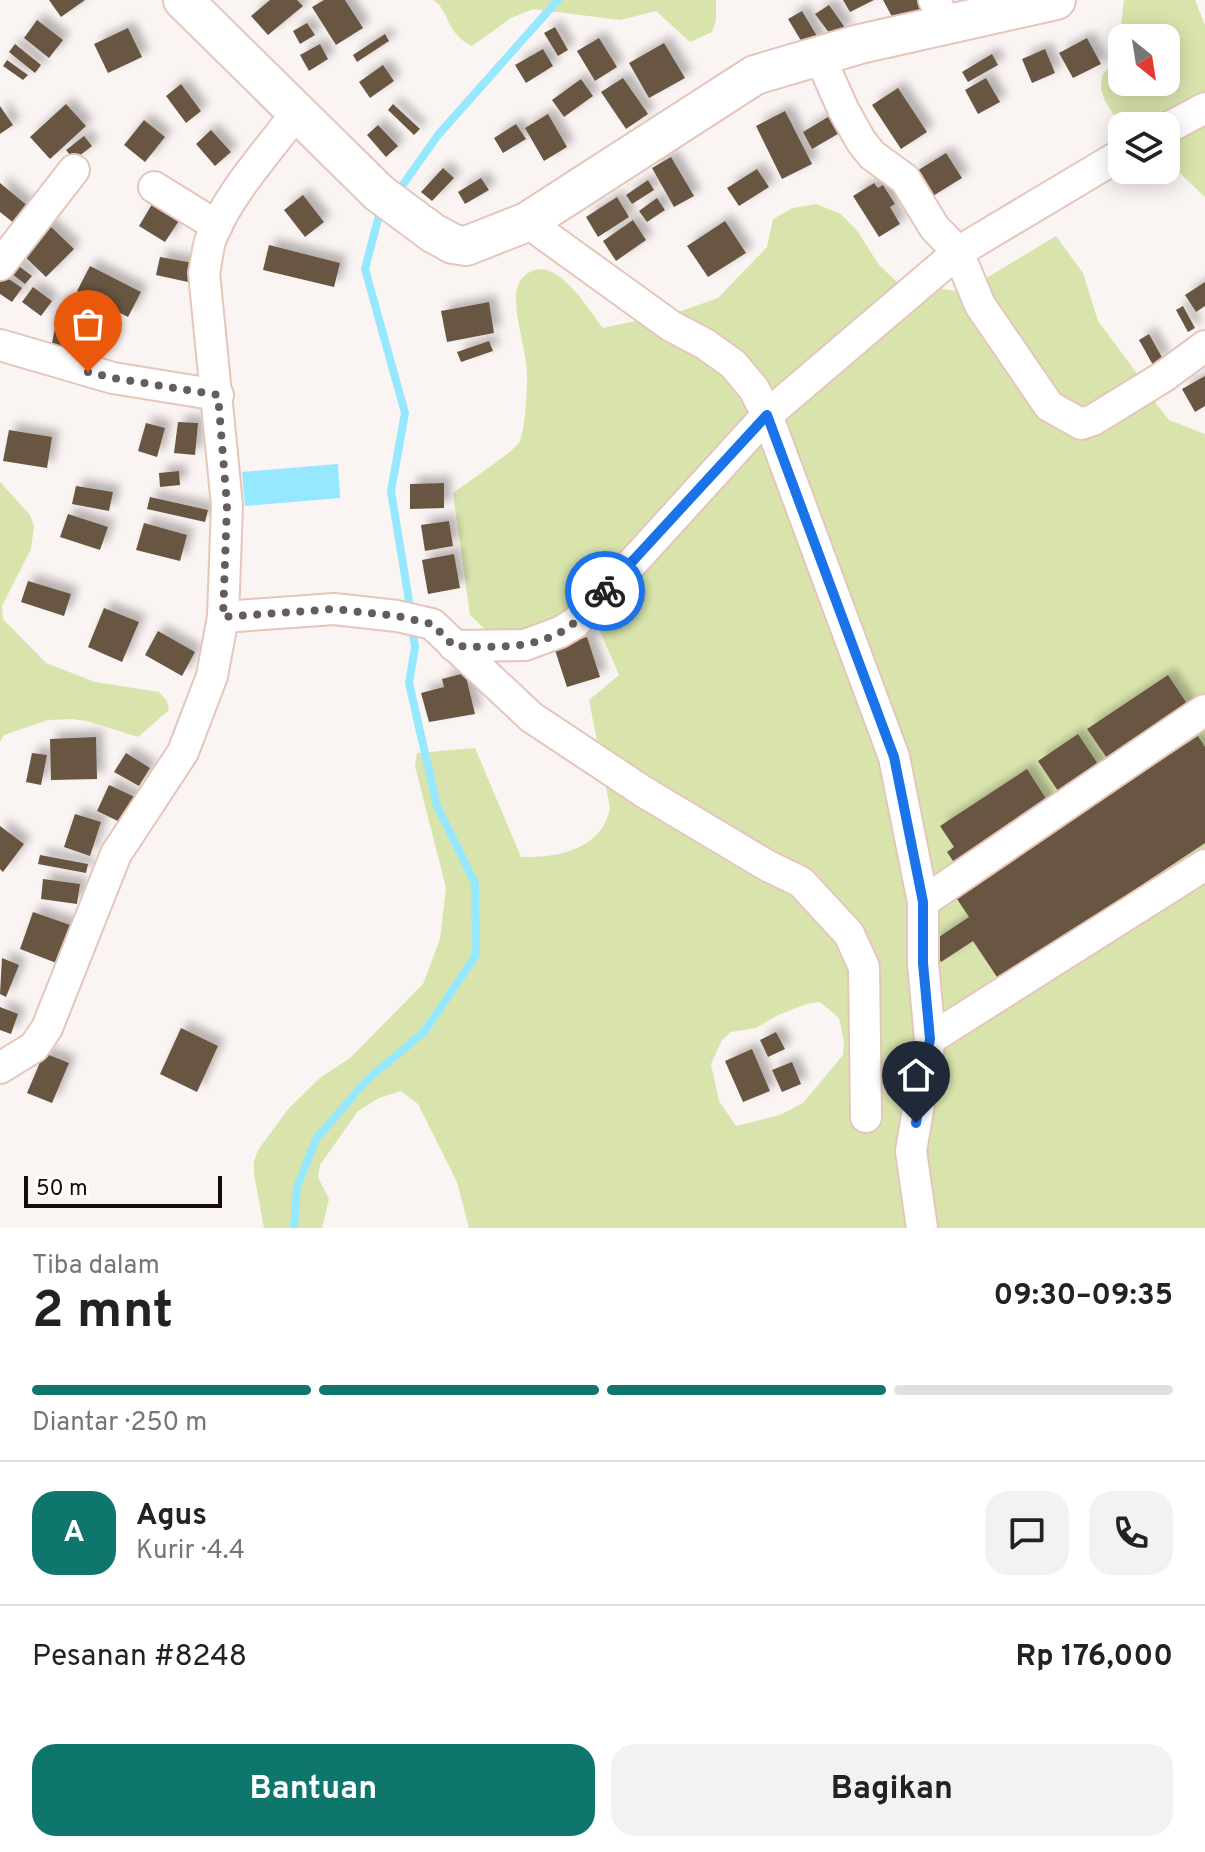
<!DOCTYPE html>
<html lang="id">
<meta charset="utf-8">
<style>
body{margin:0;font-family:Overpass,sans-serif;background:#f2f2f2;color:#222;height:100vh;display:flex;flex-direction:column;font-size:30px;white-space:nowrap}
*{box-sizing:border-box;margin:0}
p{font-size:26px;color:#767676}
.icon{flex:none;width:44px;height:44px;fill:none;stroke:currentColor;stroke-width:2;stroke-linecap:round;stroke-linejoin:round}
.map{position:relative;height:1228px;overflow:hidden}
.sheet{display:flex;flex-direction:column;background:#fff;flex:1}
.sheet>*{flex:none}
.needle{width:52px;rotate:150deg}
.controls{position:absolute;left:1108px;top:24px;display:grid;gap:16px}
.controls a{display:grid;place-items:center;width:72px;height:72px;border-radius:16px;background:#fff;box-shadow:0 4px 20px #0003;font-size:40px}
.scale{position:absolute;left:24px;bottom:20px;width:198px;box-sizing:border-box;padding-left:8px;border:4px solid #160c08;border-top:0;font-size:22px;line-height:28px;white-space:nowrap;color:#160c08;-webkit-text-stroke:6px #fff;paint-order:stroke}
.pin{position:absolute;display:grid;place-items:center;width:68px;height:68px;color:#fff;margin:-82px -34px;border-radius:50% 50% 50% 0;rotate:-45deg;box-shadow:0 0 8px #0007}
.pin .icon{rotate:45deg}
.courier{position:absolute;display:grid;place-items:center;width:80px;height:80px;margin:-40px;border:6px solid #1a73e8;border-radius:50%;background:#fff;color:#222;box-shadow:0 2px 10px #0007}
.overview em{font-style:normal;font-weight:700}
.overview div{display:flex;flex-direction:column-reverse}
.overview{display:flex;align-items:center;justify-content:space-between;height:136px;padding:0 32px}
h1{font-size:52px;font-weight:700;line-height:60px}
.bar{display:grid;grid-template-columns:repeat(4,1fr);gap:12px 8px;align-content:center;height:96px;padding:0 32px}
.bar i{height:10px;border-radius:6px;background:#e0e0e0}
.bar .selected{background:#0f766e}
.bar p{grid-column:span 4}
.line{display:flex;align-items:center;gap:20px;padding:0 32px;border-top:2px solid #e0e0e0}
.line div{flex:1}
.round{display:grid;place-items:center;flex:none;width:84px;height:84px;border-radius:24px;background:#f2f2f2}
.button{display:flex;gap:16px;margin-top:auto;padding:16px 32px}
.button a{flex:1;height:92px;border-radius:24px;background:#0f766e;color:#fff;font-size:32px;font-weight:700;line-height:92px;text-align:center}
.button a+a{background:#f2f2f2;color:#222}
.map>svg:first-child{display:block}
.green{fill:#d9e4ad;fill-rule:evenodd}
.water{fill:#95e8fe}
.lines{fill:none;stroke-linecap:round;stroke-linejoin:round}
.stream{stroke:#95e8fe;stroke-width:8}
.building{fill:#685542;filter:url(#shadow)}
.minor-casing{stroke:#e5c6ba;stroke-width:34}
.tertiary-casing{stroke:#e5c6ba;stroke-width:42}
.minor{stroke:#fff;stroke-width:30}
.tertiary{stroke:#fff;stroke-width:38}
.done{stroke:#665d5a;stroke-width:8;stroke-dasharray:0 14.4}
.route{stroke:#1a73e8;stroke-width:10}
</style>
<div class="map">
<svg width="1205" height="1228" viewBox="0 0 1205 1228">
<defs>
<filter id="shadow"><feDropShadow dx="7" dy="-7" stdDeviation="4" flood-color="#0004"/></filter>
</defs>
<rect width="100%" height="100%" fill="#faf4f2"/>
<!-- green -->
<g class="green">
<path d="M433,0H716V20L712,32L690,42L656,11L620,20L533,9L511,18L472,46C444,32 450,10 433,0Z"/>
<path d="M1124,0H1195L1205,25V197L1166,160V126L1122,128L1105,101L1101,89L1102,76L1117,57ZM1122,38H1166V82H1122Z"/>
<path d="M816,204L841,214L858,232L879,265L897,282L963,292L1056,236L1083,273L1098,321L1142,380L1154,401L1169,420L1205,434V1228H469L457,1182L418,1104L401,1091L379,1098L358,1111L320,1165L318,1177L329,1199L322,1228H264L254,1174V1161L258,1150L289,1108L320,1078L350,1058L423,984L440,939L446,888L415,766L417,753L475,748L521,857C557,858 602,850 610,808L589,700L619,675L593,615L495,639L470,615L453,493C465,484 518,449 520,441C525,426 527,396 527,380C528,352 515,324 516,295C517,284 522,275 532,271C559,259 588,309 603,328L681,311L718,298L767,247L773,219L793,208ZM820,1002L839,1018L844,1042L843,1055L803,1103L780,1115L736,1126L719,1101L711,1064L722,1040L731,1032L756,1028L778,1015L807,1004Z"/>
<polygon points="0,482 30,515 34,526 31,549 2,606 3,619 46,663 95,682 159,692 167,701 169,710 138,737 87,721 72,719 48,720 4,735 0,742"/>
</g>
<!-- water -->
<polygon class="water" points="338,464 340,498 245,506 242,472"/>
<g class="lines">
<!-- stream -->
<g class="stream">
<polyline points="397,193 438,135 558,0"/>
<polyline points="384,211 378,219 365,269 405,413 391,491 411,613"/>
<polyline points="294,1228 297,1187 316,1139 367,1080 424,1032 476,955 475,883 437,806 409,683 415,647 412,627"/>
</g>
</g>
<!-- building -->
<g class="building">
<polygon points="49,0 85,0 61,17"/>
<polygon points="270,0 297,0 303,6 268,35 251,16"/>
<polygon points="324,0 345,0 363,28 336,45 312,7"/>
<polygon points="843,0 874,0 850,12"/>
<polygon points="883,0 919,0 925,10 897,26"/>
<polygon points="829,5 846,29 833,38 815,14"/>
<polygon points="802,11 820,41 806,49 788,19"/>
<polygon points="37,20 63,40 49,58 24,38"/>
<polygon points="307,23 315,35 300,44 293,31"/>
<polygon points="555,27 568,50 558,56 544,33"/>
<polygon points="128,28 142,57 108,73 94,44"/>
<polygon points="385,34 389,41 357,62 353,55"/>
<polygon points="599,38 617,67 595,81 577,51"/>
<polygon points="1087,38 1101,64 1073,78 1059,53"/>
<polygon points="664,43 685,78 649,98 629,63"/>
<polygon points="15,44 41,65 35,73 9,52"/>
<polygon points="320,44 328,59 309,71 300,55"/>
<polygon points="543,49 553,66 526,83 515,65"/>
<polygon points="1045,49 1055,73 1032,83 1022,59"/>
<polygon points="992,54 998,65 968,82 962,72"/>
<polygon points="7,60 28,75 23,80 3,66"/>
<polygon points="383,65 394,81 370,98 359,82"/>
<polygon points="623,78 648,114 626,129 601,92"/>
<polygon points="986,78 1000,102 978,114 965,90"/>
<polygon points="581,79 593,96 564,117 552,100"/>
<polygon points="181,84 201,111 186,123 166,96"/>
<polygon points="898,88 927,132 901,149 872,105"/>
<polygon points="66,104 86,126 50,159 30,137"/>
<polygon points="393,104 420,129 414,135 388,110"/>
<polygon points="0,106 13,125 0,134"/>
<polygon points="785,111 812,164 782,179 756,126"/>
<polygon points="548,114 567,147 544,161 525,128"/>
<polygon points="833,114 843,131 812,149 803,132"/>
<polygon points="144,120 165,137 145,162 124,145"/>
<polygon points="516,124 526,139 503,153 494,138"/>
<polygon points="378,125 398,146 386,157 367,135"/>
<polygon points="211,130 231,152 215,166 196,144"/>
<polygon points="84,136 92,146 74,160 66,150"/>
<polygon points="946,153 962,178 928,199 912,174"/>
<polygon points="671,157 694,196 674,207 652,168"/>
<polygon points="443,168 454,178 432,201 421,192"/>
<polygon points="757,169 769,187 739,206 727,188"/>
<polygon points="481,178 489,190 465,204 458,192"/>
<polygon points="648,180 654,190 632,204 626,195"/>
<polygon points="0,183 29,207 15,224 0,212"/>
<polygon points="874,183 878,188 883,185 895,204 890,207 900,224 879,237 853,196"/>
<polygon points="303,195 324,222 305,237 284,210"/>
<polygon points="157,196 184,213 165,242 139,226"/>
<polygon points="617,197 629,217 598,237 586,217"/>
<polygon points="657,198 665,210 647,222 639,211"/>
<polygon points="633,220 646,240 616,261 603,241"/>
<polygon points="725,221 746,253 708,277 687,246"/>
<polygon points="47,223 74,249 46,277 19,251"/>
<polygon points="269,245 340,263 334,287 263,270"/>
<polygon points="160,257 193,263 188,282 156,275"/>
<polygon points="11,260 32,276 25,284 4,268"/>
<polygon points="90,266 141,292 128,317 77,291"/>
<polygon points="0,273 22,288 12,302 0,294"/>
<polygon points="1205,282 1205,306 1196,312 1185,295"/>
<polygon points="33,287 52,301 41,316 22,302"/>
<polygon points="489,302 494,333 447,342 441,311"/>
<polygon points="60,306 108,316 99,357 51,347"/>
<polygon points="1183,306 1195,328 1188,332 1176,310"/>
<polygon points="1149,334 1163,359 1153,365 1139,340"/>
<polygon points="489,341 493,351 461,362 457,352"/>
<polygon points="1205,376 1205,406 1195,412 1182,389"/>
<polygon points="178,422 198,423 195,455 174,453"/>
<polygon points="146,423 165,428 157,457 138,451"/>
<polygon points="9,430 52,437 47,468 3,461"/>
<polygon points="179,471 180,485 160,487 159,473"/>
<polygon points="444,483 444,508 410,509 410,484"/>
<polygon points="76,486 113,492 109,511 72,504"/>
<polygon points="150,497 208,510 205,522 147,509"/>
<polygon points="68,514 108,527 100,550 60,537"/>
<polygon points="449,521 453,546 425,551 421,525"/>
<polygon points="144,523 187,535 180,561 136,550"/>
<polygon points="454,554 460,588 428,594 422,560"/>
<polygon points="28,581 71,594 64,616 21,602"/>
<polygon points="104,608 139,622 122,662 88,647"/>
<polygon points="158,631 195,652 182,676 145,655"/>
<polygon points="587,637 600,677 567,687 554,647"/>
<polygon points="465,673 475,714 429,722 421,693 444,687 442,679"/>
<polygon points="1168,675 1194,714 1113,767 1087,729"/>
<polygon points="1078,734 1104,773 1064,800 1038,761"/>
<polygon points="1198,736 1205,747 1205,843 999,980 973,941 941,962 930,943 969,917 955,896"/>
<polygon points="96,737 97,779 51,780 50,739"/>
<polygon points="32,753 47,755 41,785 26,782"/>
<polygon points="126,753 150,768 139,786 114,772"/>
<polygon points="1027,769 1052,808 959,870 947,852 954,847 940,826"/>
<polygon points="109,785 135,797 122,823 97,811"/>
<polygon points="75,814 101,822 90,856 64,847"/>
<polygon points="0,826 24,844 3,872 0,869"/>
<polygon points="40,855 88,864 86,873 38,864"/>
<polygon points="43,879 80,884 77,904 41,899"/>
<polygon points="33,912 73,926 59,964 20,949"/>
<polygon points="2,958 19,965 6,997 0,994"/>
<polygon points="0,1007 18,1014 11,1034 0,1030"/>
<polygon points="181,1028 218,1046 197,1092 160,1074"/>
<polygon points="776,1032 785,1049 768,1057 760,1040"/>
<polygon points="752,1049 770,1091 743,1102 725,1061"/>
<polygon points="44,1053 69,1063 52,1103 27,1093"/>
<polygon points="792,1062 801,1084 782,1092 772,1070"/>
</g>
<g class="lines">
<!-- minor casing -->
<g class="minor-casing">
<g id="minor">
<polyline points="934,0 948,25"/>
<polyline points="1166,129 1205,108"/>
<polyline points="1122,154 958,252 980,305 1049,406 1081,424 1093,420 1163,377 1205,346"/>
<polyline points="154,187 217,226"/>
<polyline points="527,222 671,326 705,344 733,364 754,389 767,415 894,757 923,902 923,963 930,1039 911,1151 922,1228"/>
<polyline points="0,265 74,170"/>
<polyline points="0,345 113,378 218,395"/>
<polyline points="223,617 334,609 397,616 432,624 531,717 644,792 768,866 801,882 849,934 864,967 866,1117"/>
<polyline points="454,646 525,645 560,632 575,623 636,559 767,415 958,252 934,227 905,179 872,155 861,141 843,109 819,55"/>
<polyline points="923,902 1205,710"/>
<polyline points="930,1039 1205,865"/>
<path d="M0,1068L34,1047L47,1028L116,854L183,752L212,676L223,617L227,505L204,273C207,261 207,247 212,236C229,193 269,150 297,112"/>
</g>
</g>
<!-- tertiary casing -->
<g class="tertiary-casing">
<polyline id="tertiary" points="183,0 379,193 433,233 453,244 466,246 527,222 755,75 860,44 1056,0"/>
</g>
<!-- minor -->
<use href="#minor" class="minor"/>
<!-- tertiary -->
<use href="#tertiary" class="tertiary"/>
</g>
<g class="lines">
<!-- done -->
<path class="done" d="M88,372L113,378L218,395L227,505L223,617L334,609L397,616L432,624L454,646C495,647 540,651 574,623C585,614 595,601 605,591"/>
<!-- route -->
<polyline class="route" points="605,591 767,415 894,757 923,902 923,963 930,1039 916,1123"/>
</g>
</svg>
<div class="controls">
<a><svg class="needle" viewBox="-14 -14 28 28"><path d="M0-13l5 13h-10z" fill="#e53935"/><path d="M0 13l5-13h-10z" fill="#767676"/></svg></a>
<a><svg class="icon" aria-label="layers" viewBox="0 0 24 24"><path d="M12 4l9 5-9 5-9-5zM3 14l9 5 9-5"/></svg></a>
</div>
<div class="scale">50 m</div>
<div class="pin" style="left:88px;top:372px;background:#ea580c"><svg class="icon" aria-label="bag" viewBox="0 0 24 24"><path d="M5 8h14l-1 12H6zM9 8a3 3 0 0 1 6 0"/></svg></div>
<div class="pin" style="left:916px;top:1123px;background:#1f2937"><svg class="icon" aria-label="home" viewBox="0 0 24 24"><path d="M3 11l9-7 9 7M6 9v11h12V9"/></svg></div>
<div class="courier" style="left:605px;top:591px"><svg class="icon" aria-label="bike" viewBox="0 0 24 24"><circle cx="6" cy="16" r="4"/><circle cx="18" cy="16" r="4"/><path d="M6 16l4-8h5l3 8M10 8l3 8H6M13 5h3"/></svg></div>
</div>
<section class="sheet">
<div class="overview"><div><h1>2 mnt</h1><p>Tiba dalam</p></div><em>09:30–09:35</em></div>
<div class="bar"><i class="selected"></i><i class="selected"></i><i class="selected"></i><i></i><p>Diantar · 250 m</p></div>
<div class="line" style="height:144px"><b class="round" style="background:#0f766e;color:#fff">A</b><div><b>Agus</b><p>Kurir · 4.4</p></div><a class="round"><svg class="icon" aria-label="chat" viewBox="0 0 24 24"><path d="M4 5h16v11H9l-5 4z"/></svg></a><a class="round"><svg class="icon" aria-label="phone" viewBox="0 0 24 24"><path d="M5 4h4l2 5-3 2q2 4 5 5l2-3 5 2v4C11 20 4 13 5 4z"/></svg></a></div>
<div class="line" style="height:104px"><div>Pesanan #8248</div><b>Rp 176,000</b></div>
<div class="button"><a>Bantuan</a><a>Bagikan</a></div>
</section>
